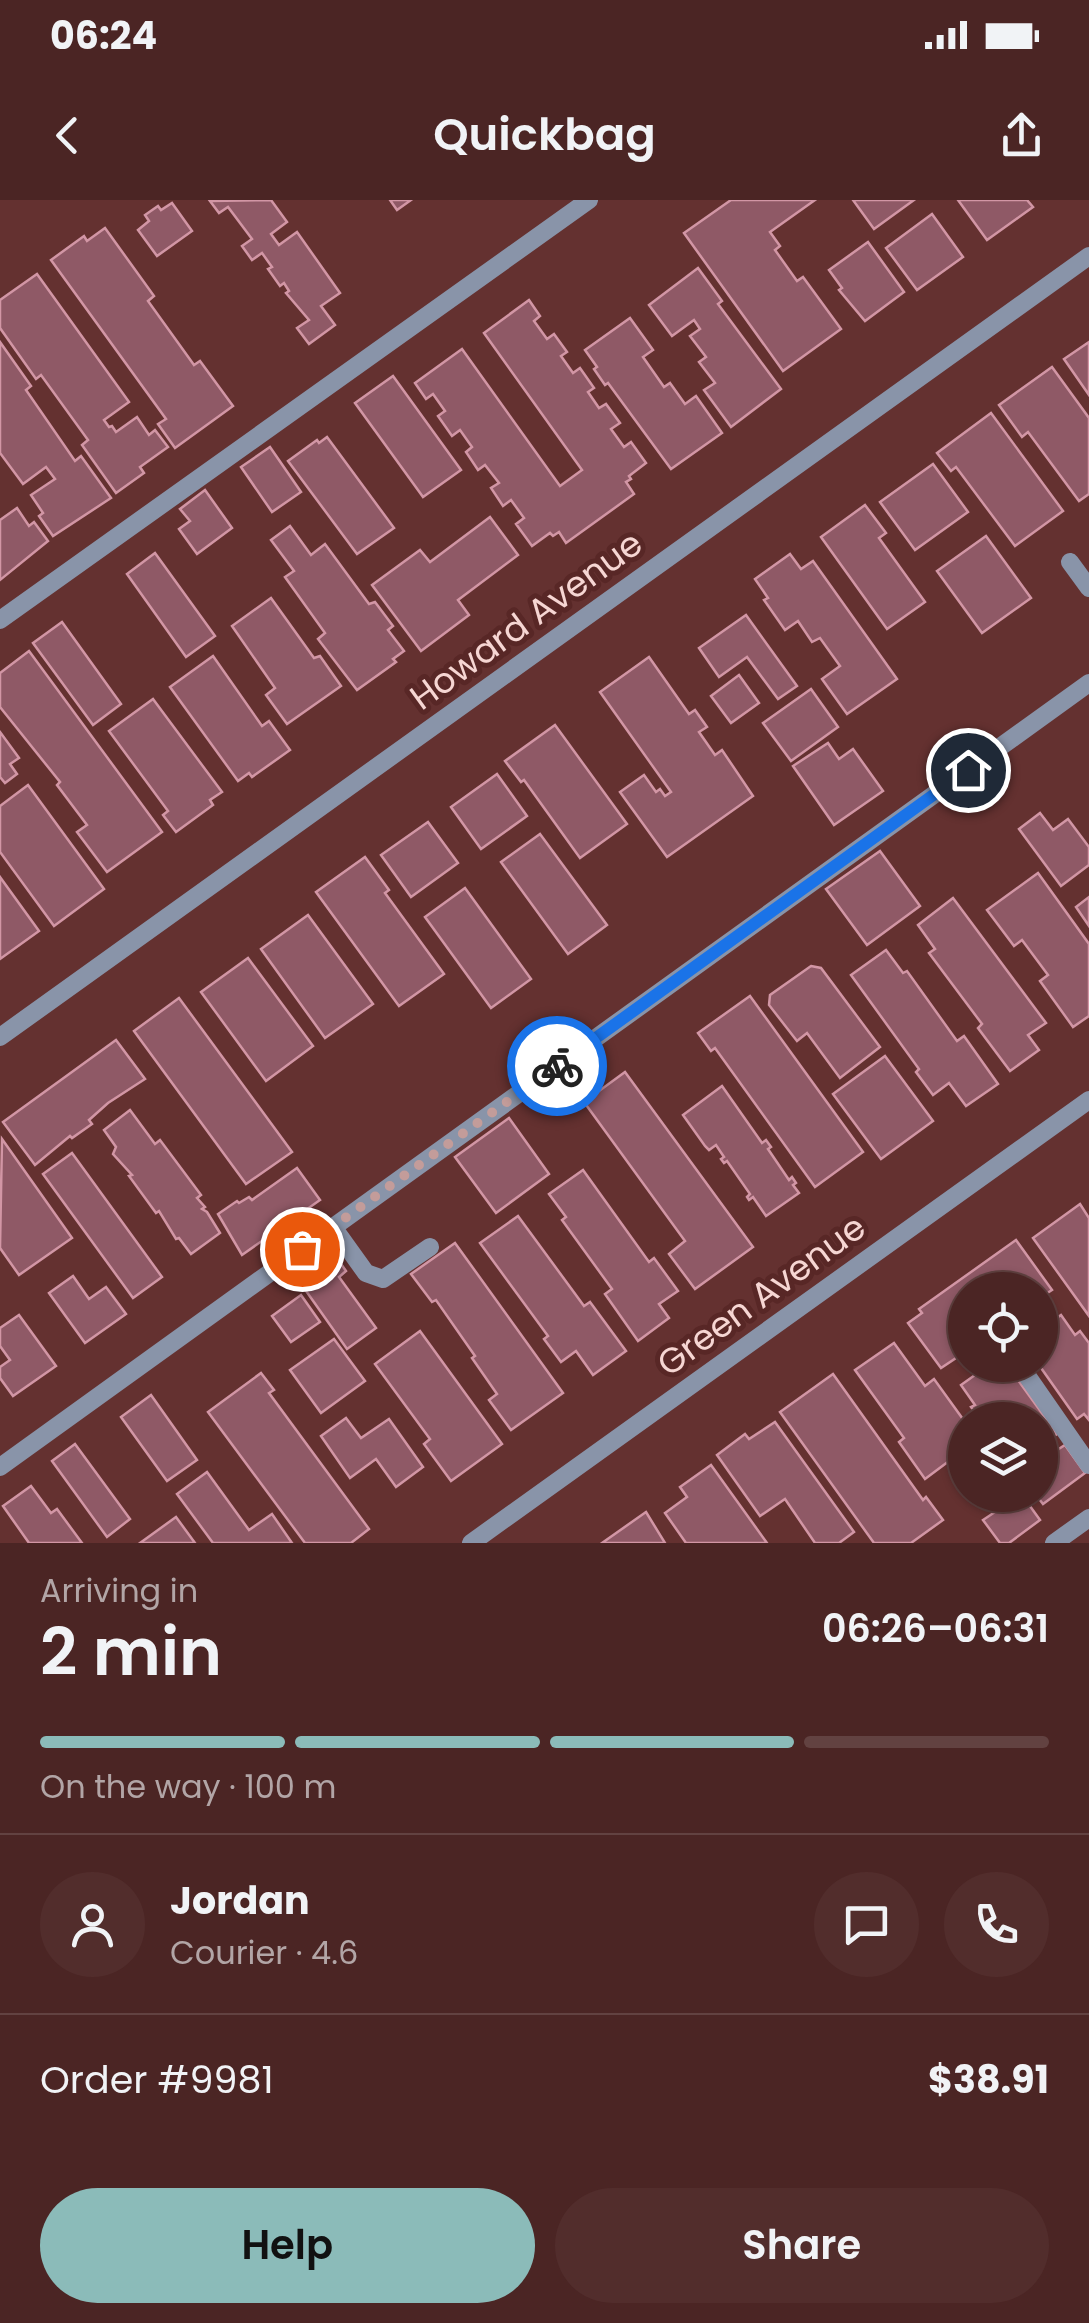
<!DOCTYPE html>
<meta charset="utf-8">
<style>
body{margin:0;font-family:Poppins,sans-serif;background:#522d2c;color:#f1f3f6;height:100vh;display:flex;flex-direction:column;font-size:38px;white-space:nowrap}
*{box-sizing:border-box;margin:0}
p{font-size:32px;color:#b2a5a6}
.icon{flex:none;width:55px;height:55px;fill:none;stroke:currentColor;stroke-width:2;stroke-linecap:round;stroke-linejoin:round}
.map{position:relative;height:1343px;overflow:hidden}
.panel{display:flex;flex-direction:column;background:#4b2524;flex:1}
.panel>*{flex:none}
.tools{position:absolute;left:948px;top:1072px;display:grid;gap:20px}
.tools a{display:grid;place-items:center;width:110px;height:110px;border-radius:50%;background:#4b2524;box-shadow:0 2px 8px #0004,0 0 0 2px #624241;font-size:50px}
.pin{position:absolute;display:grid;place-items:center;width:85px;height:85px;color:#fff;margin:-42px;border:5px solid #fff;border-radius:50%;box-shadow:0 2px 10px #0007}
.courier{position:absolute;display:grid;place-items:center;width:100px;height:100px;margin:-50px;border:8px solid #1a73e8;border-radius:50%;background:#fff;color:#222;box-shadow:0 2px 12px #0007}
.head em{font-style:normal;font-weight:600}
.head div{display:flex;flex-direction:column-reverse}
.head{display:flex;align-items:center;justify-content:space-between;height:170px;padding:0 40px}
h1{font-size:65px;font-weight:600;line-height:75px}
.bar{display:grid;grid-template-columns:repeat(4,1fr);gap:15px 10px;align-content:center;height:120px;padding:0 40px}
.bar i{height:12px;border-radius:8px;background:#624241}
.bar .current{background:#8bbbb9}
.bar p{grid-column:span 4}
.line{display:flex;align-items:center;gap:25px;padding:0 40px;border-top:2px solid #624241}
.line div{flex:1}
.round{display:grid;place-items:center;flex:none;width:105px;height:105px;border-radius:52px;background:#522d2c}
.primary-button{display:flex;gap:20px;margin-top:auto;padding:20px 40px}
.primary-button a{flex:1;height:115px;border-radius:60px;background:#8bbbb9;color:#111;font-size:40px;font-weight:600;line-height:115px;text-align:center}
.primary-button a+a{background:#522d2c;color:#f1f3f6}
.status{display:flex;justify-content:space-between;align-items:center;height:70px;padding:0 50px;background:#4b2524;direction:ltr}
.status svg{height:28px;fill:currentColor}
header{display:flex;justify-content:space-between;align-items:center;height:130px;padding:0 40px;background:#4b2524;font-size:45px;font-weight:600}
.map>svg:first-child{display:block}
.building{fill:#8f5966;stroke:#d296a5;stroke-width:2.5}
.lines{fill:none;stroke-linecap:round;stroke-linejoin:round}
.minor{stroke:#8994a9;stroke-width:18}
.done{stroke:#c39c9a;stroke-width:10;stroke-dasharray:0 18}
.route{stroke:#1a73e8;stroke-width:12}
.labels{text-anchor:middle;dominant-baseline:central;stroke-width:10;stroke-linejoin:round;paint-order:stroke}
.street-label{font-size:35px;fill:#f6d6d3;stroke:#582726}
</style>
<div class="status"><b>06:24</b><svg viewBox="0 0 49 12"><path d="M0 12V9h3v3zM5 12V6h3v6zM10 12V3h3v9zM15 12V0h3v12zM26 1h20v11H26zM47 4h2v5h-2z"/></svg></div>
<header><svg class="icon" aria-label="back" viewBox="0 0 24 24"><path d="M15 5l-7 7 7 7"/></svg>Quickbag<svg class="icon" aria-label="share" viewBox="0 0 24 24"><path d="M12 15V3M7 8l5-5 5 5M5 13v7h14v-7"/></svg></header>
<div class="map">
<svg width="1089" height="1343" viewBox="0 0 1089 1343">
<rect width="100%" height="100%" fill="#643130"/>
<!-- building -->
<g class="building">
<polygon points="271,0 287,22 271,34 279,45 297,32 340,93 321,106 335,125 309,144 297,128 309,120 286,93 289,91 284,83 280,86 268,69 272,67 262,53 252,60 242,46 252,39 228,7 219,13 210,1"/>
<polygon points="390,0 411,0 397,10"/>
<polygon points="731,0 815,0 770,32 780,46 775,50 797,81 803,77 841,129 783,171 684,33"/>
<polygon points="853,0 914,0 874,29"/>
<polygon points="958,0 1027,0 1033,7 987,40"/>
<polygon points="172,3 192,31 157,56 138,30 149,21 145,15 158,6 161,10"/>
<polygon points="932,14 963,57 917,90 886,48"/>
<polygon points="105,28 154,96 148,101 194,165 200,161 233,206 175,248 158,224 166,219 51,60 84,36 87,41"/>
<polygon points="868,42 904,92 865,121 839,90 842,88 829,70"/>
<polygon points="698,68 722,101 718,104 781,189 731,227 704,190 715,183 699,162 706,157 690,136 700,129 694,120 672,136 649,105"/>
<polygon points="37,74 129,202 104,220 109,227 112,226 116,232 137,217 149,235 155,230 168,247 140,267 144,273 116,293 82,245 88,240 41,175 36,179 0,128 0,100"/>
<polygon points="529,100 540,116 534,121 547,139 554,134 567,152 561,156 573,173 580,168 594,188 588,192 599,208 606,204 620,223 611,229 624,247 631,242 646,263 629,276 631,279 626,282 634,294 566,343 559,332 553,336 550,333 532,346 516,324 524,318 511,300 503,306 491,288 499,283 485,265 478,270 466,252 472,247 460,230 452,236 438,216 445,211 433,194 426,199 415,183 462,149 560,286 582,270 484,133"/>
<polygon points="630,118 653,150 643,157 664,187 670,183 685,204 696,196 722,233 671,269 608,183 605,185 594,169 597,167 585,150"/>
<polygon points="0,142 31,186 26,190 75,261 81,256 111,298 53,336 39,316 43,313 31,295 55,279 46,267 23,284 0,253"/>
<polygon points="1089,142 1089,195 1064,159"/>
<polygon points="1052,167 1089,218 1089,294 1079,301 1028,232 1022,237 999,205"/>
<polygon points="393,176 461,270 423,297 355,203"/>
<polygon points="991,213 1063,311 1015,346 956,267 951,271 937,253"/>
<polygon points="327,237 394,328 357,354 288,261 317,240 319,243"/>
<polygon points="270,247 301,292 272,312 241,267"/>
<polygon points="933,264 968,312 915,350 880,302"/>
<polygon points="205,290 232,328 197,354 179,329 190,321 180,309"/>
<polygon points="865,305 886,333 879,338 925,402 887,429 821,337"/>
<polygon points="17,308 29,326 34,322 48,341 0,380 0,320"/>
<polygon points="490,317 518,355 458,400 469,415 421,451 372,385 420,350 430,362"/>
<polygon points="290,326 311,355 325,344 369,404 375,402 393,426 388,430 404,451 393,459 396,462 357,490 318,439 325,433 285,377 294,371 271,340"/>
<polygon points="986,336 1031,398 982,433 937,371"/>
<polygon points="155,353 215,436 186,457 127,374"/>
<polygon points="790,354 801,369 813,361 897,479 847,514 822,479 840,466 820,438 812,442 798,421 785,430 764,400 768,398 755,379"/>
<polygon points="271,398 314,458 320,456 341,486 287,524 266,495 275,488 232,426"/>
<polygon points="746,415 797,486 778,499 747,457 719,477 699,448"/>
<polygon points="62,422 121,504 93,525 33,443"/>
<polygon points="29,451 162,632 107,672 77,632 87,625 57,585 60,582 0,507 0,473"/>
<polygon points="213,456 262,526 269,521 290,550 252,577 249,573 238,581 170,487"/>
<polygon points="649,457 689,514 695,510 707,527 699,532 715,555 722,550 753,596 667,657 620,592 644,575 656,592 660,589 665,596 671,592 600,492"/>
<polygon points="739,475 759,503 731,523 711,496"/>
<polygon points="811,489 838,527 791,561 763,523"/>
<polygon points="153,499 222,592 210,600 213,605 176,632 163,615 168,611 109,531"/>
<polygon points="555,525 627,624 580,658 524,580 521,582 505,561"/>
<polygon points="0,532 19,558 10,564 17,574 5,583 0,577"/>
<polygon points="828,543 839,559 853,549 883,591 834,625 793,566"/>
<polygon points="497,574 527,616 481,649 451,607"/>
<polygon points="28,585 104,689 54,726 0,652 0,606"/>
<polygon points="1040,613 1053,630 1068,619 1089,647 1089,665 1061,686 1019,629"/>
<polygon points="428,622 458,663 411,697 381,655"/>
<polygon points="540,634 607,725 568,754 501,662"/>
<polygon points="880,651 920,706 867,745 826,689"/>
<polygon points="365,657 389,690 385,693 444,774 399,806 316,692"/>
<polygon points="1038,673 1089,744 1089,816 1073,827 1040,781 1048,775 1022,740 1014,746 987,710"/>
<polygon points="0,677 39,731 0,759"/>
<polygon points="465,688 531,779 491,808 425,717"/>
<polygon points="1089,697 1089,726 1076,707"/>
<polygon points="953,698 1046,823 1028,835 1039,850 1010,871 978,828 982,824 929,753 935,749 918,725"/>
<polygon points="308,715 373,804 325,838 261,749"/>
<polygon points="886,750 903,773 907,771 957,841 964,836 998,884 966,906 949,883 933,895 916,872 919,869 851,775"/>
<polygon points="248,758 313,846 266,881 201,792"/>
<polygon points="811,766 821,768 880,847 840,878 807,833 797,841 769,805 770,795"/>
<polygon points="750,796 863,952 815,987 715,848 711,851 698,833"/>
<polygon points="179,798 292,952 246,984 134,831"/>
<polygon points="116,840 145,879 108,903 89,920 92,924 72,938 70,936 35,965 3,922"/>
<polygon points="885,856 933,921 881,959 833,894"/>
<polygon points="625,872 753,1047 695,1089 669,1054 685,1041 584,902"/>
<polygon points="722,886 762,943 766,940 771,947 768,949 789,980 792,977 796,983 793,985 799,993 766,1016 753,997 749,1000 747,997 750,994 727,961 724,963 721,959 724,957 716,945 709,950 705,946 683,915"/>
<polygon points="130,910 155,944 160,940 201,995 197,998 205,1007 202,1009 207,1012 220,1033 191,1054 179,1038 176,1039 159,1011 156,1013 129,976 132,975 113,954 116,947 104,930"/>
<polygon points="509,918 549,974 496,1013 455,957"/>
<polygon points="2,939 72,1038 19,1075 0,1048"/>
<polygon points="72,953 162,1077 133,1098 43,974"/>
<polygon points="297,968 320,1000 242,1055 218,1014 237,1001 239,1003 249,997 252,1000"/>
<polygon points="583,970 649,1062 654,1058 678,1091 659,1104 669,1118 638,1141 605,1094 612,1089 562,1020 566,1017 549,994"/>
<polygon points="1080,1004 1089,1018 1089,1116 1033,1038"/>
<polygon points="518,1016 584,1106 590,1102 626,1151 593,1175 576,1151 561,1162 544,1139 548,1136 480,1043"/>
<polygon points="1016,1040 1052,1090 1040,1098 1040,1090 965,1090 965,1152 941,1168 908,1123 922,1113 919,1109"/>
<polygon points="455,1043 563,1193 511,1230 489,1200 497,1194 472,1158 475,1156 436,1100 432,1102 411,1074"/>
<polygon points="328,1045 346,1071 339,1077 376,1128 347,1149 292,1071"/>
<polygon points="73,1076 89,1099 106,1087 126,1114 85,1143 49,1093"/>
<polygon points="301,1095 320,1122 291,1142 272,1116"/>
<polygon points="19,1115 56,1166 13,1196 0,1178 0,1167 10,1160 0,1146 0,1128"/>
<polygon points="1061,1115 1075,1135 1080,1131 1089,1143 1089,1220 1084,1214 1077,1219 1039,1165 1040,1130"/>
<polygon points="420,1131 502,1244 451,1281 424,1244 430,1239 375,1164"/>
<polygon points="334,1139 365,1181 321,1213 290,1170"/>
<polygon points="894,1143 925,1186 934,1179 965,1222 965,1249 925,1279 899,1242 904,1238 855,1170"/>
<polygon points="989,1165 1007,1165 1057,1234 1049,1240 1057,1250 1065,1245 1085,1273 1043,1304 1036,1295 1040,1295 1040,1220 981,1220 971,1207 975,1205 961,1185"/>
<polygon points="261,1173 274,1190 269,1193 369,1329 351,1343 305,1343 208,1212"/>
<polygon points="833,1174 923,1300 926,1297 943,1320 911,1343 874,1343 780,1212"/>
<polygon points="151,1195 197,1260 167,1281 121,1217"/>
<polygon points="346,1218 361,1238 389,1219 423,1267 396,1287 376,1259 350,1278 321,1236"/>
<polygon points="775,1222 854,1332 839,1343 815,1343 785,1299 760,1316 717,1255 745,1234 749,1239"/>
<polygon points="75,1244 130,1319 107,1337 52,1261"/>
<polygon points="711,1265 767,1343 686,1343 665,1313 687,1297 680,1287"/>
<polygon points="207,1272 249,1330 272,1314 292,1343 213,1343 177,1294"/>
<polygon points="31,1286 51,1313 57,1309 82,1343 29,1343 3,1306"/>
<polygon points="983,1295 1022,1295 1040,1320 1009,1343 1000,1343 983,1320 995,1312"/>
<polygon points="646,1312 665,1343 602,1343"/>
<polygon points="176,1317 195,1343 140,1343"/>
</g>
<g class="lines">
<!-- minor -->
<g class="minor">
<polyline points="1070,362 1089,388"/>
<polyline points="0,420 589,0"/>
<polyline points="0,837 1089,56"/>
<polyline points="333,1027 366,1073 383,1079 430,1047"/>
<polyline points="1023,1170 1089,1265"/>
<polyline points="0,1267 1089,483"/>
<polyline points="471,1343 1089,900"/>
<polyline points="1054,1343 1089,1318"/>
</g>
</g>
<g class="lines">
<!-- done -->
<polyline class="done" points="302,1049 557,866"/>
<!-- route -->
<polyline class="route" points="557,866 968,570"/>
</g>
<g class="labels">
<!-- street labels -->
<g class="street-label">
<text transform="translate(526 420) rotate(-36)">Howard Avenue</text>
<text transform="translate(761 1095) rotate(-36)">Green Avenue</text>
</g>
</g>
</svg>
<div class="tools">
<a><svg class="icon" aria-label="locate" viewBox="0 0 24 24"><circle cx="12" cy="12" r="6"/><path d="M12 2v4M12 18v4M2 12h4M18 12h4"/></svg></a>
<a><svg class="icon" aria-label="layers" viewBox="0 0 24 24"><path d="M12 4l9 5-9 5-9-5zM3 14l9 5 9-5"/></svg></a>
</div>
<div class="pin" style="left:302px;top:1049px;background:#ea580c"><svg class="icon" aria-label="bag" viewBox="0 0 24 24"><path d="M5 8h14l-1 12H6zM9 8a3 3 0 0 1 6 0"/></svg></div>
<div class="pin" style="left:968px;top:570px;background:#1f2937"><svg class="icon" aria-label="home" viewBox="0 0 24 24"><path d="M3 11l9-7 9 7M6 9v11h12V9"/></svg></div>
<div class="courier" style="left:557px;top:866px"><svg class="icon" aria-label="bike" viewBox="0 0 24 24"><circle cx="6" cy="16" r="4"/><circle cx="18" cy="16" r="4"/><path d="M6 16l4-8h5l3 8M10 8l3 8H6M13 5h3"/></svg></div>
</div>
<section class="panel">
<div class="head"><div><h1>2 min</h1><p>Arriving in</p></div><em>06:26–06:31</em></div>
<div class="bar"><i class="current"></i><i class="current"></i><i class="current"></i><i></i><p>On the way · 100 m</p></div>
<div class="line" style="height:180px"><a class="round"><svg class="icon" aria-label="person" viewBox="0 0 24 24"><circle cx="12" cy="8" r="4"/><path d="M4 21q1-7 8-7t8 7"/></svg></a><div><b>Jordan</b><p>Courier · 4.6</p></div><a class="round"><svg class="icon" aria-label="chat" viewBox="0 0 24 24"><path d="M4 5h16v11H9l-5 4z"/></svg></a><a class="round"><svg class="icon" aria-label="phone" viewBox="0 0 24 24"><path d="M5 4h4l2 5-3 2q2 4 5 5l2-3 5 2v4C11 20 4 13 5 4z"/></svg></a></div>
<div class="line" style="height:130px"><div>Order #9981</div><b>$38.91</b></div>
<div class="primary-button"><a>Help</a><a>Share</a></div>
</section>
